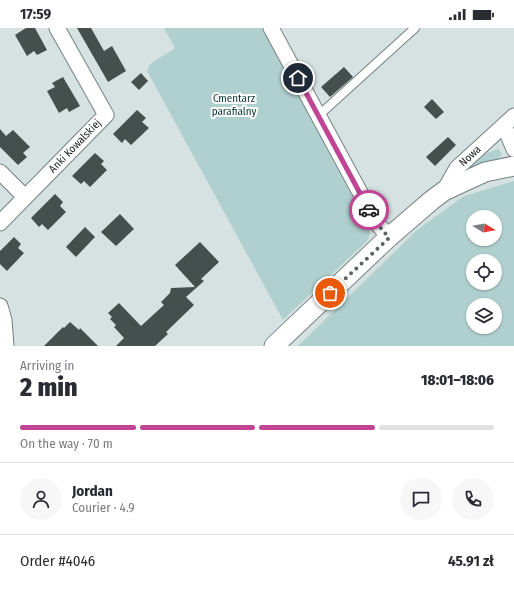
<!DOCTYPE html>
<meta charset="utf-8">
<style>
body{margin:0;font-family:"Fira Sans Condensed",sans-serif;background:#f7f7f7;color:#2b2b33;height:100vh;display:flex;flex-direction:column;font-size:15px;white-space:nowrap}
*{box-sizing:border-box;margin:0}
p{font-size:13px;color:#7c7c81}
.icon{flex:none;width:22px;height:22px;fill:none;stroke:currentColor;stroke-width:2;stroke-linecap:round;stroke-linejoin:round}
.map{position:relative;height:318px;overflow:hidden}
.drawer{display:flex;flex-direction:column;background:#fff;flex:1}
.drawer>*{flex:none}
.needle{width:26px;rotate:101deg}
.controls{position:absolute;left:466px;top:182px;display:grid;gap:8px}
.controls a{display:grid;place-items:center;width:36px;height:36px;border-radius:50%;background:#fff;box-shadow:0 1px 3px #0004;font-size:20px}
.pin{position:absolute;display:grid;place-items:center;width:34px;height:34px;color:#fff;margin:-17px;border:2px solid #fff;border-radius:50%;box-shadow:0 1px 4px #0007}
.courier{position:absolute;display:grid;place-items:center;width:40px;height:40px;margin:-20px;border:3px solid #c14594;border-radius:50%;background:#fff;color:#222;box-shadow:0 1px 5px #0007}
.overview em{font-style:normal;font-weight:800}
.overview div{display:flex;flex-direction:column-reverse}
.overview{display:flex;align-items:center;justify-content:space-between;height:68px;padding:0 20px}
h1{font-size:26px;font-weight:800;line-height:30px}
.bar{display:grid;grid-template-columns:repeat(4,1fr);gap:6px 4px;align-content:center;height:48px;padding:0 20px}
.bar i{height:5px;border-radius:3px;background:#e1e1e2}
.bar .on{background:#c14594}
.bar p{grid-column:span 4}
.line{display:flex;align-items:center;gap:10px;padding:0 20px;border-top:1px solid #e1e1e2}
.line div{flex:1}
.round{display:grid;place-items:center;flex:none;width:42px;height:42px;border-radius:21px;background:#f7f7f7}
.status{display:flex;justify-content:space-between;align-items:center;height:28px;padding:0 20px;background:#fff;direction:ltr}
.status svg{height:11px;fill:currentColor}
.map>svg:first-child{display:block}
.green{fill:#b0d0cf;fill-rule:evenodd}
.building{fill:#444f4e}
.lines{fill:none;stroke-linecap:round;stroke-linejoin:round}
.service-casing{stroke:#768282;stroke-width:10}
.minor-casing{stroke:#768282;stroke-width:17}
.tertiary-casing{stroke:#768282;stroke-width:21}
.service{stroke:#fff;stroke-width:8}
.minor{stroke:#fff;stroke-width:15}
.tertiary{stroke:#fff;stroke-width:19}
.done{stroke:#5c6363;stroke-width:4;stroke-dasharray:0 7.2}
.route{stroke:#c14594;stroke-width:5}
.labels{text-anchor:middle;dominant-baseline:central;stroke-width:4;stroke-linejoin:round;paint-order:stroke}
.park-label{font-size:11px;fill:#0b3636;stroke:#fff}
.street-label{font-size:11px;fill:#1b1f1f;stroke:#fff}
</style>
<div class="status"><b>17:59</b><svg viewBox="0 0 49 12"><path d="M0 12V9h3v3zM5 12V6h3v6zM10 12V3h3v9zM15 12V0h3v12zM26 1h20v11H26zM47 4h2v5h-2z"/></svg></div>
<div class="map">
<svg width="514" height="318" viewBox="0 0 514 318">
<rect width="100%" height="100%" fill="#d5e2e1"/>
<!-- green -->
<g class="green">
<polygon points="164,0 262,0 366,193 370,205 368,212 283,292 147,43 150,36 175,20"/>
<polygon points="498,121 502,126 497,132 467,142 479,128"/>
<path d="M514,153V318H298L417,202L464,168ZM473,189H495V211H473ZM473,233H495V255H473ZM473,277H495V299H473Z"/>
</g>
<!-- building -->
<g class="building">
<polygon points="26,0 35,0 47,22 37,27 34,23 27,28 15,7"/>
<polygon points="77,0 91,0 104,23 112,18 126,43 108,54"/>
<polygon points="344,39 353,49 330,69 321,59"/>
<polygon points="141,45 148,53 139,62 131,54"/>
<polygon points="63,49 80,78 69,84 67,80 59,85 47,63 55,59 52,55"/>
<polygon points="432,71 444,84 436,91 424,79"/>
<polygon points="137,82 146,90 142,94 149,100 131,117 125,111 122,115 113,106"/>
<polygon points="0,101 6,108 13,102 30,119 23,125 27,129 18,137 0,119"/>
<polygon points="448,109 456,117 435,138 426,129"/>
<polygon points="95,125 104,133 101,136 107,142 90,159 84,153 81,156 72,148"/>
<polygon points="55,166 63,174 60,178 66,184 48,202 42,196 39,199 31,190"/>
<polygon points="120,186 134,201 116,218 101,204"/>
<polygon points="85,199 95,209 76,229 66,219"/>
<polygon points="14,209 21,216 18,220 24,225 7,243 0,236 0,223"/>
<polygon points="200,214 219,234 201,251 204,253 186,269 194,277 166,304 168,306 155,318 116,318 124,310 114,299 116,297 110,291 112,289 108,285 119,275 141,298 164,277 161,274 170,265 171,260 195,259 175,237"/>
<polygon points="70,294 79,302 80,300 98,318 44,318 63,299 64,300"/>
</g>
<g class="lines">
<!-- service casing -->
<g class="service-casing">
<polyline id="service" points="318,88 415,0"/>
</g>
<!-- minor casing -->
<g class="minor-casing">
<g id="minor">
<polyline points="271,0 376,194 389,209"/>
<polyline points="503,99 506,102 514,121"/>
<polyline points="0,144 25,169"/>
<polyline points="444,163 457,140 514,88"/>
<polyline points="0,195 106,87 57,0"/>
<polyline points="0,278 4,292 6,318"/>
</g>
</g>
<!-- tertiary casing -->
<g class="tertiary-casing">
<polyline id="tertiary" points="274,318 389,209 432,172 444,163 485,144 514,138"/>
</g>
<!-- service -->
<use href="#service" class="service"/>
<!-- minor -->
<use href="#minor" class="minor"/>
<!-- tertiary -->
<use href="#tertiary" class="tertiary"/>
</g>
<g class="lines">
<!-- done -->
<polyline class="done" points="330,265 389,210 376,194 369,182"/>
<!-- route -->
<polyline class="route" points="298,50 369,182"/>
</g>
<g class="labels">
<!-- park labels -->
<g class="park-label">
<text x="234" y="70">Cmentarz<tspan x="234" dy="13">parafialny</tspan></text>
</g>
<!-- street labels -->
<g class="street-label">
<text transform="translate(75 118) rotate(-46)">Anki Kowalskiej</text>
<text transform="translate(470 128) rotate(-43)">Nowa</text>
</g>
</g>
</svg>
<div class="controls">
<a><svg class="needle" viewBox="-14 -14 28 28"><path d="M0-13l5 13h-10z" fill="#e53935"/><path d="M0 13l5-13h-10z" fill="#7c7c81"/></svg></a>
<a><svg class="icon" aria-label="locate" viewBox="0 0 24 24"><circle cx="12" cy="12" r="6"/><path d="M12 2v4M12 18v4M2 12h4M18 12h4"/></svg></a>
<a><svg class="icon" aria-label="layers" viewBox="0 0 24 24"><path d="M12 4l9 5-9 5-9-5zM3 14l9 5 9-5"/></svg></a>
</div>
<div class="pin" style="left:330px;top:265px;background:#ea580c"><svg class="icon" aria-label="bag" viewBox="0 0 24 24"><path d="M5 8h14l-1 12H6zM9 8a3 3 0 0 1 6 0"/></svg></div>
<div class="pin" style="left:298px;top:50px;background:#1f2937"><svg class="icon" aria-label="home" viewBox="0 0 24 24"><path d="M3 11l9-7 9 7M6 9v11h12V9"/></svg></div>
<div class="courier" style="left:369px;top:182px"><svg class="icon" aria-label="car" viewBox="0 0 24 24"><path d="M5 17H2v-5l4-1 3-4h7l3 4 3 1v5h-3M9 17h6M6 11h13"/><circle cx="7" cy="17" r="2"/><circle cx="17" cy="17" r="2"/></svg></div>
</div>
<section class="drawer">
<div class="overview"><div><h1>2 min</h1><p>Arriving in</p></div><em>18:01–18:06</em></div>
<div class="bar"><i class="on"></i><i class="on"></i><i class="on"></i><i></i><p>On the way · 70 m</p></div>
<div class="line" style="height:72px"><a class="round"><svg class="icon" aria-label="person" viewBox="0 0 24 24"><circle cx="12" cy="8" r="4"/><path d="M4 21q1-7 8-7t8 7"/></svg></a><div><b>Jordan</b><p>Courier · 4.9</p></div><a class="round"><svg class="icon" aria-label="chat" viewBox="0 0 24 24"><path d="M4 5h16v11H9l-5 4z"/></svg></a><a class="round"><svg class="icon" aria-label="phone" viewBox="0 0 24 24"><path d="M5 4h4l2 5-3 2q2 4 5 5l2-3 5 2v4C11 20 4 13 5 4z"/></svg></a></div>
<div class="line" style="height:52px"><div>Order #4046</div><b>45.91 zł</b></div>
</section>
